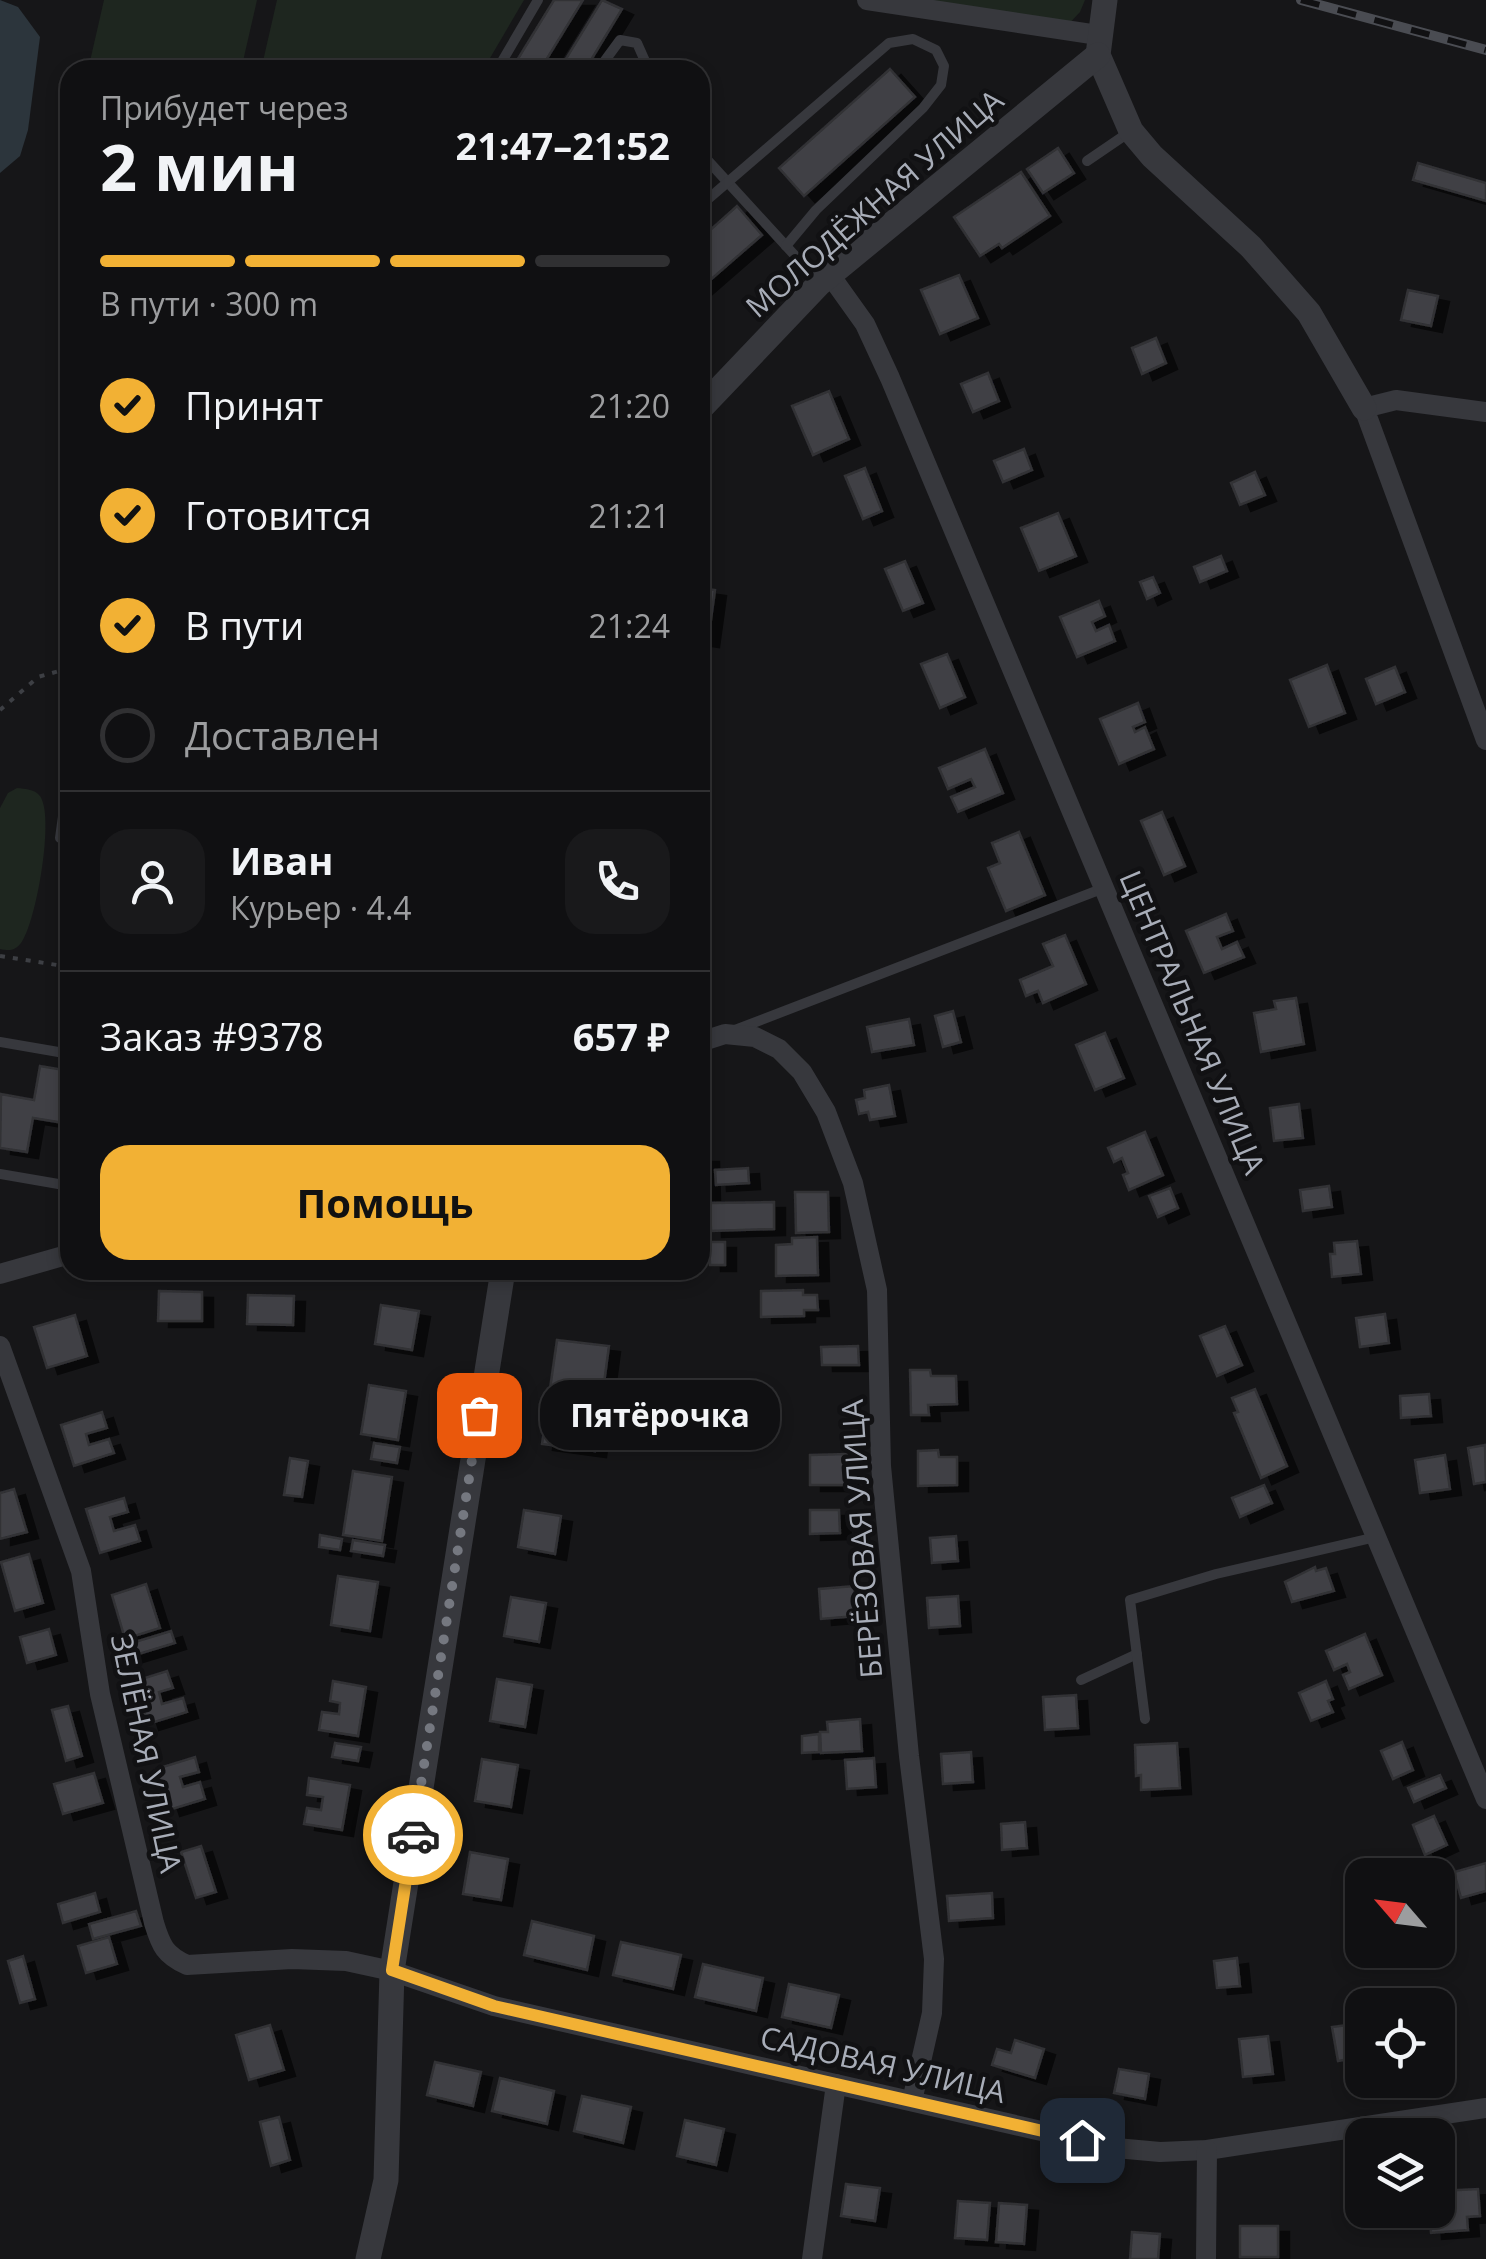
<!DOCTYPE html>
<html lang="ru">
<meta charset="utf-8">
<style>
body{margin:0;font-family:"Open Sans",sans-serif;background:#19191b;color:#f1f3f6;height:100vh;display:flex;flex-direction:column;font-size:38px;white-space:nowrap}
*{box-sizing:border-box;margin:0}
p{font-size:32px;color:#9c9d9f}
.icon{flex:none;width:55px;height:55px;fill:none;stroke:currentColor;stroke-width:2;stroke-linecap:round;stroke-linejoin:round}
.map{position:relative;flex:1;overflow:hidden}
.side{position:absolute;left:60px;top:60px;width:650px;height:1220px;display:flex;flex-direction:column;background:#101012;border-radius:30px;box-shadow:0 5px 15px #0003,0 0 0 2px #303032}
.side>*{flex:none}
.needle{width:65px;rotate:298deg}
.tools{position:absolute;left:1345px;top:1858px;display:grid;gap:20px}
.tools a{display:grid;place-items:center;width:110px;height:110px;border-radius:20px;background:#101012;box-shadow:0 5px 15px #0003,0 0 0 2px #303032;font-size:50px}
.pin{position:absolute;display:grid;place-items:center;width:85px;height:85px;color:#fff;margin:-42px;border-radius:20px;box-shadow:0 5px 15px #0006}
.courier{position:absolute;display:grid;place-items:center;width:100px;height:100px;margin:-50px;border:8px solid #f2b134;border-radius:50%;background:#fff;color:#222;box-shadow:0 2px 12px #0007}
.bubble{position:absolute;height:70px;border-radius:30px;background:#101012;box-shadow:0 5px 15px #0003,0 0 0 2px #303032;font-size:32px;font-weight:700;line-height:70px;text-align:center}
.headline em{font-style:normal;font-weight:700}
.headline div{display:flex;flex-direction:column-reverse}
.headline{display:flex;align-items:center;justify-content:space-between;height:170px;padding:0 40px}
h1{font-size:65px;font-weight:700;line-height:75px}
.bar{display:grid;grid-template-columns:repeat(4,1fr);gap:15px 10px;align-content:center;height:120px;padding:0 40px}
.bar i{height:12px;border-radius:8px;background:#303032}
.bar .current{background:#f2b134}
.bar p{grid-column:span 4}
.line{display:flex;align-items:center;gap:25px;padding:0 40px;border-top:2px solid #303032}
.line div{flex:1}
.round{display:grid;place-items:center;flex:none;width:105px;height:105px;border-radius:30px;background:#19191b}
ol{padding:0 40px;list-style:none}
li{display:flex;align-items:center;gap:30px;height:110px}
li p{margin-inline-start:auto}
li .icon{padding:10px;border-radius:50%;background:#f2b134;color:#111;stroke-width:4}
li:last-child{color:#9c9d9f}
li i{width:55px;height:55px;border:5px solid #303032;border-radius:50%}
.cta{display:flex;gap:20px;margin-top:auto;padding:20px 40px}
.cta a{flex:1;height:115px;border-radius:30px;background:#f2b134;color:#111;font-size:40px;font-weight:700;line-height:115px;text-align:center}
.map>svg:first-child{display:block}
.green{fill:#1e261f}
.water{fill:#2c353c}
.building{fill:#404145;stroke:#303034;stroke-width:2.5;filter:url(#shadow)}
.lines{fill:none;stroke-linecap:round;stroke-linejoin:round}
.path{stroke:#3d3f44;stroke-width:4;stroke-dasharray:5 8;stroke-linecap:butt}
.service{stroke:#37383d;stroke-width:10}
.minor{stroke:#37383d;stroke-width:20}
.tertiary{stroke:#37383d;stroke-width:25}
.rail-casing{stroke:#4a4c52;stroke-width:10}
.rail{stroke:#111113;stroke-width:6;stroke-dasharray:19;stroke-linecap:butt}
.done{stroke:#757880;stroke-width:10;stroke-dasharray:0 18}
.route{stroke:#f2b134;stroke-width:12}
.labels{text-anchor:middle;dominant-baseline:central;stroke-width:9;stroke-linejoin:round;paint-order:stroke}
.street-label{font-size:30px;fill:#a8adb8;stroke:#111113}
</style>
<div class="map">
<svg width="1486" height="2259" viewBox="0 0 1486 2259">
<defs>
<filter id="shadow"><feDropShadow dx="11" dy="6" stdDeviation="0" flood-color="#0009"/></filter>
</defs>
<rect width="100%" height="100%" fill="#161618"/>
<!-- green -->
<g class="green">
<polygon points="104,0 257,0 241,70 88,70"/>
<polygon points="277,0 524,0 483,70 261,70"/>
<polygon points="875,0 1085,0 1080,12 1066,27"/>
<path d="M17,788C25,789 34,789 39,795C56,812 36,924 21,943C15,951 9,951 0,949V808L8,793Z"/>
</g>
<!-- water -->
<polygon class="water" points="0,0 18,7 40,37 28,130 20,156 0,173"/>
<!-- building -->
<g class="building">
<polygon points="554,0 583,0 540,70 511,70"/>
<polygon points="602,0 622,9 585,70 559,70"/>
<polygon points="890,69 915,97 804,196 779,168"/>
<polygon points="1058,148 1074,173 1043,193 1027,169"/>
<polygon points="1418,163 1486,183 1486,201 1413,180"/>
<polygon points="1021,172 1050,216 1002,248 999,244 980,256 954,217"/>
<polygon points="737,206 762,235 700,289 700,239"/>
<polygon points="959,275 978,318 940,334 921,290"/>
<polygon points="1408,290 1438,296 1431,326 1401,320"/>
<polygon points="1156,338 1166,363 1142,374 1132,348"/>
<polygon points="988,373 999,401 973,412 961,384"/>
<polygon points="829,391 849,439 813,455 792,406"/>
<polygon points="1024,449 1032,470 1003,482 994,461"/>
<polygon points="865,468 882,511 863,519 845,476"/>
<polygon points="1255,472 1265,495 1240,505 1231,483"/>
<polygon points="1058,513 1076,556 1039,571 1021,528"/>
<polygon points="1221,556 1227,571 1200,582 1194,567"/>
<polygon points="905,561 923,603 903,611 885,569"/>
<polygon points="1153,577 1160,593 1147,599 1140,582"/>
<polygon points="700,588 715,590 708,641 700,640"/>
<polygon points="1099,601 1105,616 1092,622 1096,631 1109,625 1115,641 1077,657 1060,617"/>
<polygon points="947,654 965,697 940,708 921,664"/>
<polygon points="1327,665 1345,713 1309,727 1290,680"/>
<polygon points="1395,667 1405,692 1376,704 1366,679"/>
<polygon points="1138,703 1145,722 1133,727 1135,732 1145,727 1154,749 1119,764 1100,719"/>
<polygon points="985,749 1003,793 958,812 951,797 975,787 971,779 948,789 939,768"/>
<polygon points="1162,812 1185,866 1164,875 1141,821"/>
<polygon points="1019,832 1045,895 1006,911 988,868 1000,863 992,843"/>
<polygon points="1226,914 1233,931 1217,937 1222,949 1237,942 1244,957 1204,973 1186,931"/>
<polygon points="1065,935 1086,984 1043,1003 1038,991 1026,996 1020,980 1053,966 1043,944"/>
<polygon points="1296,998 1304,1044 1261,1052 1254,1013 1276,1009 1274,1001"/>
<polygon points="953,1011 961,1042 943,1047 935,1016"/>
<polygon points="909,1019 914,1045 872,1052 867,1027"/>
<polygon points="1105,1033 1124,1078 1095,1090 1076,1045"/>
<polygon points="40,1066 70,1071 70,1124 33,1118 27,1152 0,1148 1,1094 34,1100"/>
<polygon points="889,1085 895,1116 870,1120 868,1112 859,1114 856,1100 865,1098 864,1090"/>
<polygon points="1299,1104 1303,1138 1274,1141 1270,1108"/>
<polygon points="1145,1132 1163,1175 1129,1190 1123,1175 1128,1173 1122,1158 1114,1162 1108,1148"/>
<polygon points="700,1156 708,1156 709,1194 700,1194"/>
<polygon points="748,1168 749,1183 716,1185 715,1170"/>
<polygon points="1329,1186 1332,1207 1303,1211 1300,1190"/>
<polygon points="1170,1188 1178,1208 1158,1217 1149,1196"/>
<polygon points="795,1192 828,1192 829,1232 796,1233"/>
<polygon points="774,1202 774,1229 711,1231 710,1203"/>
<polygon points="817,1237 818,1275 776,1276 776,1245 792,1244 792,1238"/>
<polygon points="1357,1241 1361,1274 1332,1277 1330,1254 1335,1254 1334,1243"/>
<polygon points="709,1242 725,1242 725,1265 710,1265"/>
<polygon points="803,1290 803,1295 817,1295 818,1310 804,1310 804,1316 761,1317 761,1291"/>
<polygon points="159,1291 202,1292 202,1321 158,1321"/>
<polygon points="248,1295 294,1296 293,1325 247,1324"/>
<polygon points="381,1305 419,1311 412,1350 375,1344"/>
<polygon points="1385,1314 1389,1343 1360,1347 1356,1318"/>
<polygon points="75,1315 87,1356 47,1368 34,1327"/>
<polygon points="1225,1326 1242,1365 1217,1376 1200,1336"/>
<polygon points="557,1340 609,1346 595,1451 542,1444"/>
<polygon points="858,1346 859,1365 822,1365 821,1347"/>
<polygon points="910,1370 930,1370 931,1376 956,1376 957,1404 928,1405 929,1415 911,1415"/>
<polygon points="369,1385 406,1391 398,1440 361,1434"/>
<polygon points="1255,1389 1287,1466 1261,1478 1234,1413 1238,1412 1232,1398"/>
<polygon points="1429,1394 1431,1416 1401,1418 1400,1396"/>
<polygon points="102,1412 107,1428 86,1434 89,1445 109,1439 114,1453 74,1466 61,1425"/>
<polygon points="374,1443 400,1447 397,1463 371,1459"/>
<polygon points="1485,1445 1486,1482 1474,1484 1468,1448"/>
<polygon points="938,1450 939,1457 957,1457 957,1485 918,1486 918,1451"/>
<polygon points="847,1454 847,1485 810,1485 810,1455"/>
<polygon points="1445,1455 1450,1489 1420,1493 1415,1460"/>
<polygon points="290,1458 308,1461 302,1497 284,1495"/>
<polygon points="353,1471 392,1477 382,1541 343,1535"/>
<polygon points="1264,1485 1272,1503 1240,1517 1232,1498"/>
<polygon points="14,1489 27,1532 0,1539 0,1493"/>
<polygon points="124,1498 128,1512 110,1517 114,1531 135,1525 140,1541 100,1553 86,1509"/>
<polygon points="524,1510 561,1516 555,1554 518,1547"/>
<polygon points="810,1510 839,1510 840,1533 810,1534"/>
<polygon points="320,1535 342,1539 340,1550 319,1547"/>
<polygon points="956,1536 958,1561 932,1563 930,1538"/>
<polygon points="353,1540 385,1545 383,1556 351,1551"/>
<polygon points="29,1554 43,1603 15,1611 1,1562"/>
<polygon points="1315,1567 1316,1571 1326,1568 1334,1591 1292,1602 1285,1582"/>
<polygon points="338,1576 378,1582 370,1631 331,1625"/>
<polygon points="146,1584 160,1628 125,1639 112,1595"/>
<polygon points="854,1586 856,1616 821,1619 819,1589"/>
<polygon points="958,1596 960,1626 929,1628 927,1598"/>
<polygon points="511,1597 546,1603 539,1642 504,1636"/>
<polygon points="49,1629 56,1655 27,1663 20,1637"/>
<polygon points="171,1631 175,1643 119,1660 115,1648"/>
<polygon points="1365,1634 1382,1675 1349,1689 1343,1675 1350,1672 1347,1664 1334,1670 1326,1651"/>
<polygon points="167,1671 173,1688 159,1692 162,1704 183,1698 187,1712 148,1724 135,1681"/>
<polygon points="497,1679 532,1685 525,1727 490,1721"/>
<polygon points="333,1681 366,1687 358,1736 319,1730 322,1712 339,1714 340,1703 330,1701"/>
<polygon points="1326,1681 1333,1699 1328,1701 1333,1712 1311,1721 1299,1693"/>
<polygon points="1076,1695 1078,1728 1045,1730 1043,1697"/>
<polygon points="68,1706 82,1756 66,1761 52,1710"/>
<polygon points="860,1719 862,1751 821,1753 820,1732 828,1732 827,1722"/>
<polygon points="819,1734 819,1752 802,1753 802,1736"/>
<polygon points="1402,1742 1413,1770 1393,1779 1381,1751"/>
<polygon points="335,1743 361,1747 358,1761 332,1757"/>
<polygon points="1177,1743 1180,1788 1141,1790 1141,1775 1136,1776 1135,1745"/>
<polygon points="971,1752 973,1782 943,1784 941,1754"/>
<polygon points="195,1757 199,1772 180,1777 183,1787 200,1782 205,1799 169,1810 156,1769"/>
<polygon points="874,1758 876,1787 847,1789 845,1760"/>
<polygon points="482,1759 518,1765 511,1807 475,1801"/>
<polygon points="94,1773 103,1803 63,1814 54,1784"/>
<polygon points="1440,1775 1446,1788 1414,1802 1408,1788"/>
<polygon points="309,1778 350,1785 342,1830 304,1824 307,1808 321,1810 323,1797 307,1795"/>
<polygon points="1434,1816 1447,1845 1425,1855 1413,1825"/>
<polygon points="1025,1822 1027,1848 1002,1850 1001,1824"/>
<polygon points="201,1846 216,1892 196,1898 181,1852"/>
<polygon points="470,1852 508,1859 501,1900 463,1894"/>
<polygon points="1486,1863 1486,1891 1461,1898 1454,1872"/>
<polygon points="95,1893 100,1912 63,1923 58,1904"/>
<polygon points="992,1893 993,1918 949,1921 947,1896"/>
<polygon points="136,1911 141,1926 93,1939 89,1924"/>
<polygon points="532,1921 594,1936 587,1970 524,1955"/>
<polygon points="109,1937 117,1964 86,1973 78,1946"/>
<polygon points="621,1942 681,1955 673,1989 613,1975"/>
<polygon points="23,1956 35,1999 20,2003 8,1961"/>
<polygon points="1237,1958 1240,1986 1217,1988 1214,1961"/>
<polygon points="703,1964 763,1978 756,2011 695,1997"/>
<polygon points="789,1984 839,1995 831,2028 782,2017"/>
<polygon points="1362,2023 1362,2057 1338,2061 1332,2027"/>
<polygon points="270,2025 284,2070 249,2080 236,2035"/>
<polygon points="1268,2036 1273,2074 1243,2077 1239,2039"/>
<polygon points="1015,2040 1044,2049 1035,2078 992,2065 997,2049 1011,2053"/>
<polygon points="435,2062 481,2072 473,2106 427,2095"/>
<polygon points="1119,2069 1149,2074 1145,2099 1114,2093"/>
<polygon points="500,2078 554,2091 547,2124 492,2111"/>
<polygon points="582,2096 631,2107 623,2143 574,2131"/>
<polygon points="279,2117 290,2160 271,2166 260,2122"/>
<polygon points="685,2120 724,2129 716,2165 677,2156"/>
<polygon points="846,2184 880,2188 875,2221 841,2216"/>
<polygon points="1478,2189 1480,2216 1467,2217 1468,2230 1431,2233 1430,2219 1414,2220 1414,2210 1438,2210 1438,2191"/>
<polygon points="958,2201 990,2203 987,2240 955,2238"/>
<polygon points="999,2203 1027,2205 1024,2244 996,2242"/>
<rect x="1240" y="2226" width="38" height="31"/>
<polygon points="1132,2232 1160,2234 1158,2259 1130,2259"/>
</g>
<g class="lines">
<!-- path -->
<g class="path">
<polyline points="0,710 38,677 70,668"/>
<polyline points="0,956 57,965 70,964"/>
</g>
<!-- service -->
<g class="service">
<polyline points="497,70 538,0"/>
<polyline points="598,70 620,40 637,43 649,70"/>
<polyline points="700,152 820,283"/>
<polyline points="1087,161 1131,131"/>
<polyline points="700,206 889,43 913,39 936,50 944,66 941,85 923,108 816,210 786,246"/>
<polyline points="70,766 60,838 70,839"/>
<polyline points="735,1030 1104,888"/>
<polyline points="0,1042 70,1054"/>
<polyline points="0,1174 70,1186"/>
<polyline points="1081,1680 1137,1654"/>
<polyline points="1145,1719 1130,1600 1216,1574 1376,1537"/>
</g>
<!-- minor -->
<g class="minor">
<polyline points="867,0 1098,35"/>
<polyline points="830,275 865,324 890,378 1486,1799"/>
<polyline points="1486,412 1396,400 1364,408 1486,740"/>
<polyline points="700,1042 725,1034 755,1037 779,1049 802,1072 826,1112 853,1183 877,1290 881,1466 909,1756 934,1959 932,2013 912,2101"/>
<polyline points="0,1274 70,1254"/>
<path d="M0,1346L81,1571L100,1694L154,1923C161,1946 165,1955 187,1965L292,1959L346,1961L392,1971L494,2006L1116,2148L1160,2152L1207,2150L1486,2108"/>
<polyline points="812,2259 836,2084"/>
<polyline points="1206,2259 1207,2150"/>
</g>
<!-- tertiary -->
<g class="tertiary">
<polyline points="1105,0 1098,55 1131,131 1152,156 1251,247 1309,313 1364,408"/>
<polyline points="700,409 820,283 1098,55"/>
<polyline points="368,2259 386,2180 392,1971 503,1270"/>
</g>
<!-- rail casing -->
<g class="rail-casing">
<polyline id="rail" points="1301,0 1486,50"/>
</g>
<!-- rail -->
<use href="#rail" class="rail"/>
</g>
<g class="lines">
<!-- done -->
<polyline class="done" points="413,1835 479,1415"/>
<!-- route -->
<polyline class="route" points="413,1835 392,1970 494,2006 1082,2140"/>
</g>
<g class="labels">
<!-- street labels -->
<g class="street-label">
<text transform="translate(874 203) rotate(-41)">МОЛОДЁЖНАЯ УЛИЦА</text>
<text transform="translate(1193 1022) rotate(67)">ЦЕНТРАЛЬНАЯ УЛИЦА</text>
<text transform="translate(861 1539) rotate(-94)">БЕРЁЗОВАЯ УЛИЦА</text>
<text transform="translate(147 1753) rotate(78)">ЗЕЛЁНАЯ УЛИЦА</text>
<text transform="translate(883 2064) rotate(13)">САДОВАЯ УЛИЦА</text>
</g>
</g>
</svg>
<div class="tools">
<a><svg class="needle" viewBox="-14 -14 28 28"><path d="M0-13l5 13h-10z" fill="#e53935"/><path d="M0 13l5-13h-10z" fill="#9c9d9f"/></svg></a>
<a><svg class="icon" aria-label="locate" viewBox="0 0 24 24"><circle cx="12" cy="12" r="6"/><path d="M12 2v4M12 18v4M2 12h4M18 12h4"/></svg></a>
<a><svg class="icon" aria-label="layers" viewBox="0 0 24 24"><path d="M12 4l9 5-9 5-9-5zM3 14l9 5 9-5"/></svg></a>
</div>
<div class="pin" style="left:479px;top:1415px;background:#ea580c"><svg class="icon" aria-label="bag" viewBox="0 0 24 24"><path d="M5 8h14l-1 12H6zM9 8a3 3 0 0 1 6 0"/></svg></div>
<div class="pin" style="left:1082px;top:2140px;background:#1f2937"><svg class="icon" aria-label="home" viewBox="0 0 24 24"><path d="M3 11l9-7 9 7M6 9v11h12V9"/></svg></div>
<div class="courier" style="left:413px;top:1835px"><svg class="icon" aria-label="car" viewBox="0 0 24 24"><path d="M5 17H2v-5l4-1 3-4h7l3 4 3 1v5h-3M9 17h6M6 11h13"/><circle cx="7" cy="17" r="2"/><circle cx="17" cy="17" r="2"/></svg></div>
<div class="bubble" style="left:540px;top:1380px;width:240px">Пятёрочка</div>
<section class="side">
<div class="headline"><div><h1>2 мин</h1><p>Прибудет через</p></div><em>21:47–21:52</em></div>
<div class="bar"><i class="current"></i><i class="current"></i><i class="current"></i><i></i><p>В пути · 300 m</p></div>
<ol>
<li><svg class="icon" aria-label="check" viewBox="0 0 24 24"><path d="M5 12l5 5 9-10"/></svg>Принят<p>21:20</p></li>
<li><svg class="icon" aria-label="check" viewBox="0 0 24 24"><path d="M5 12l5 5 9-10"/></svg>Готовится<p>21:21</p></li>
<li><svg class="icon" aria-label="check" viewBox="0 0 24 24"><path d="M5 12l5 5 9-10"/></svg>В пути<p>21:24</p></li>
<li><i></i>Доставлен</li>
</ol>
<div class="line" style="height:180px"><a class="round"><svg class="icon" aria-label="person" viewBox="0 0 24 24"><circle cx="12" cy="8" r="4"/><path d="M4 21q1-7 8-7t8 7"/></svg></a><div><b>Иван</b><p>Курьер · 4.4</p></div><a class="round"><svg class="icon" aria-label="phone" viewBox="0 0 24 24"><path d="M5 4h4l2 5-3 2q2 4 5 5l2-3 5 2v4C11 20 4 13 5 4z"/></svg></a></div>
<div class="line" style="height:130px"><div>Заказ #9378</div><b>657 ₽</b></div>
<div class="cta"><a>Помощь</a></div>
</section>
</div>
